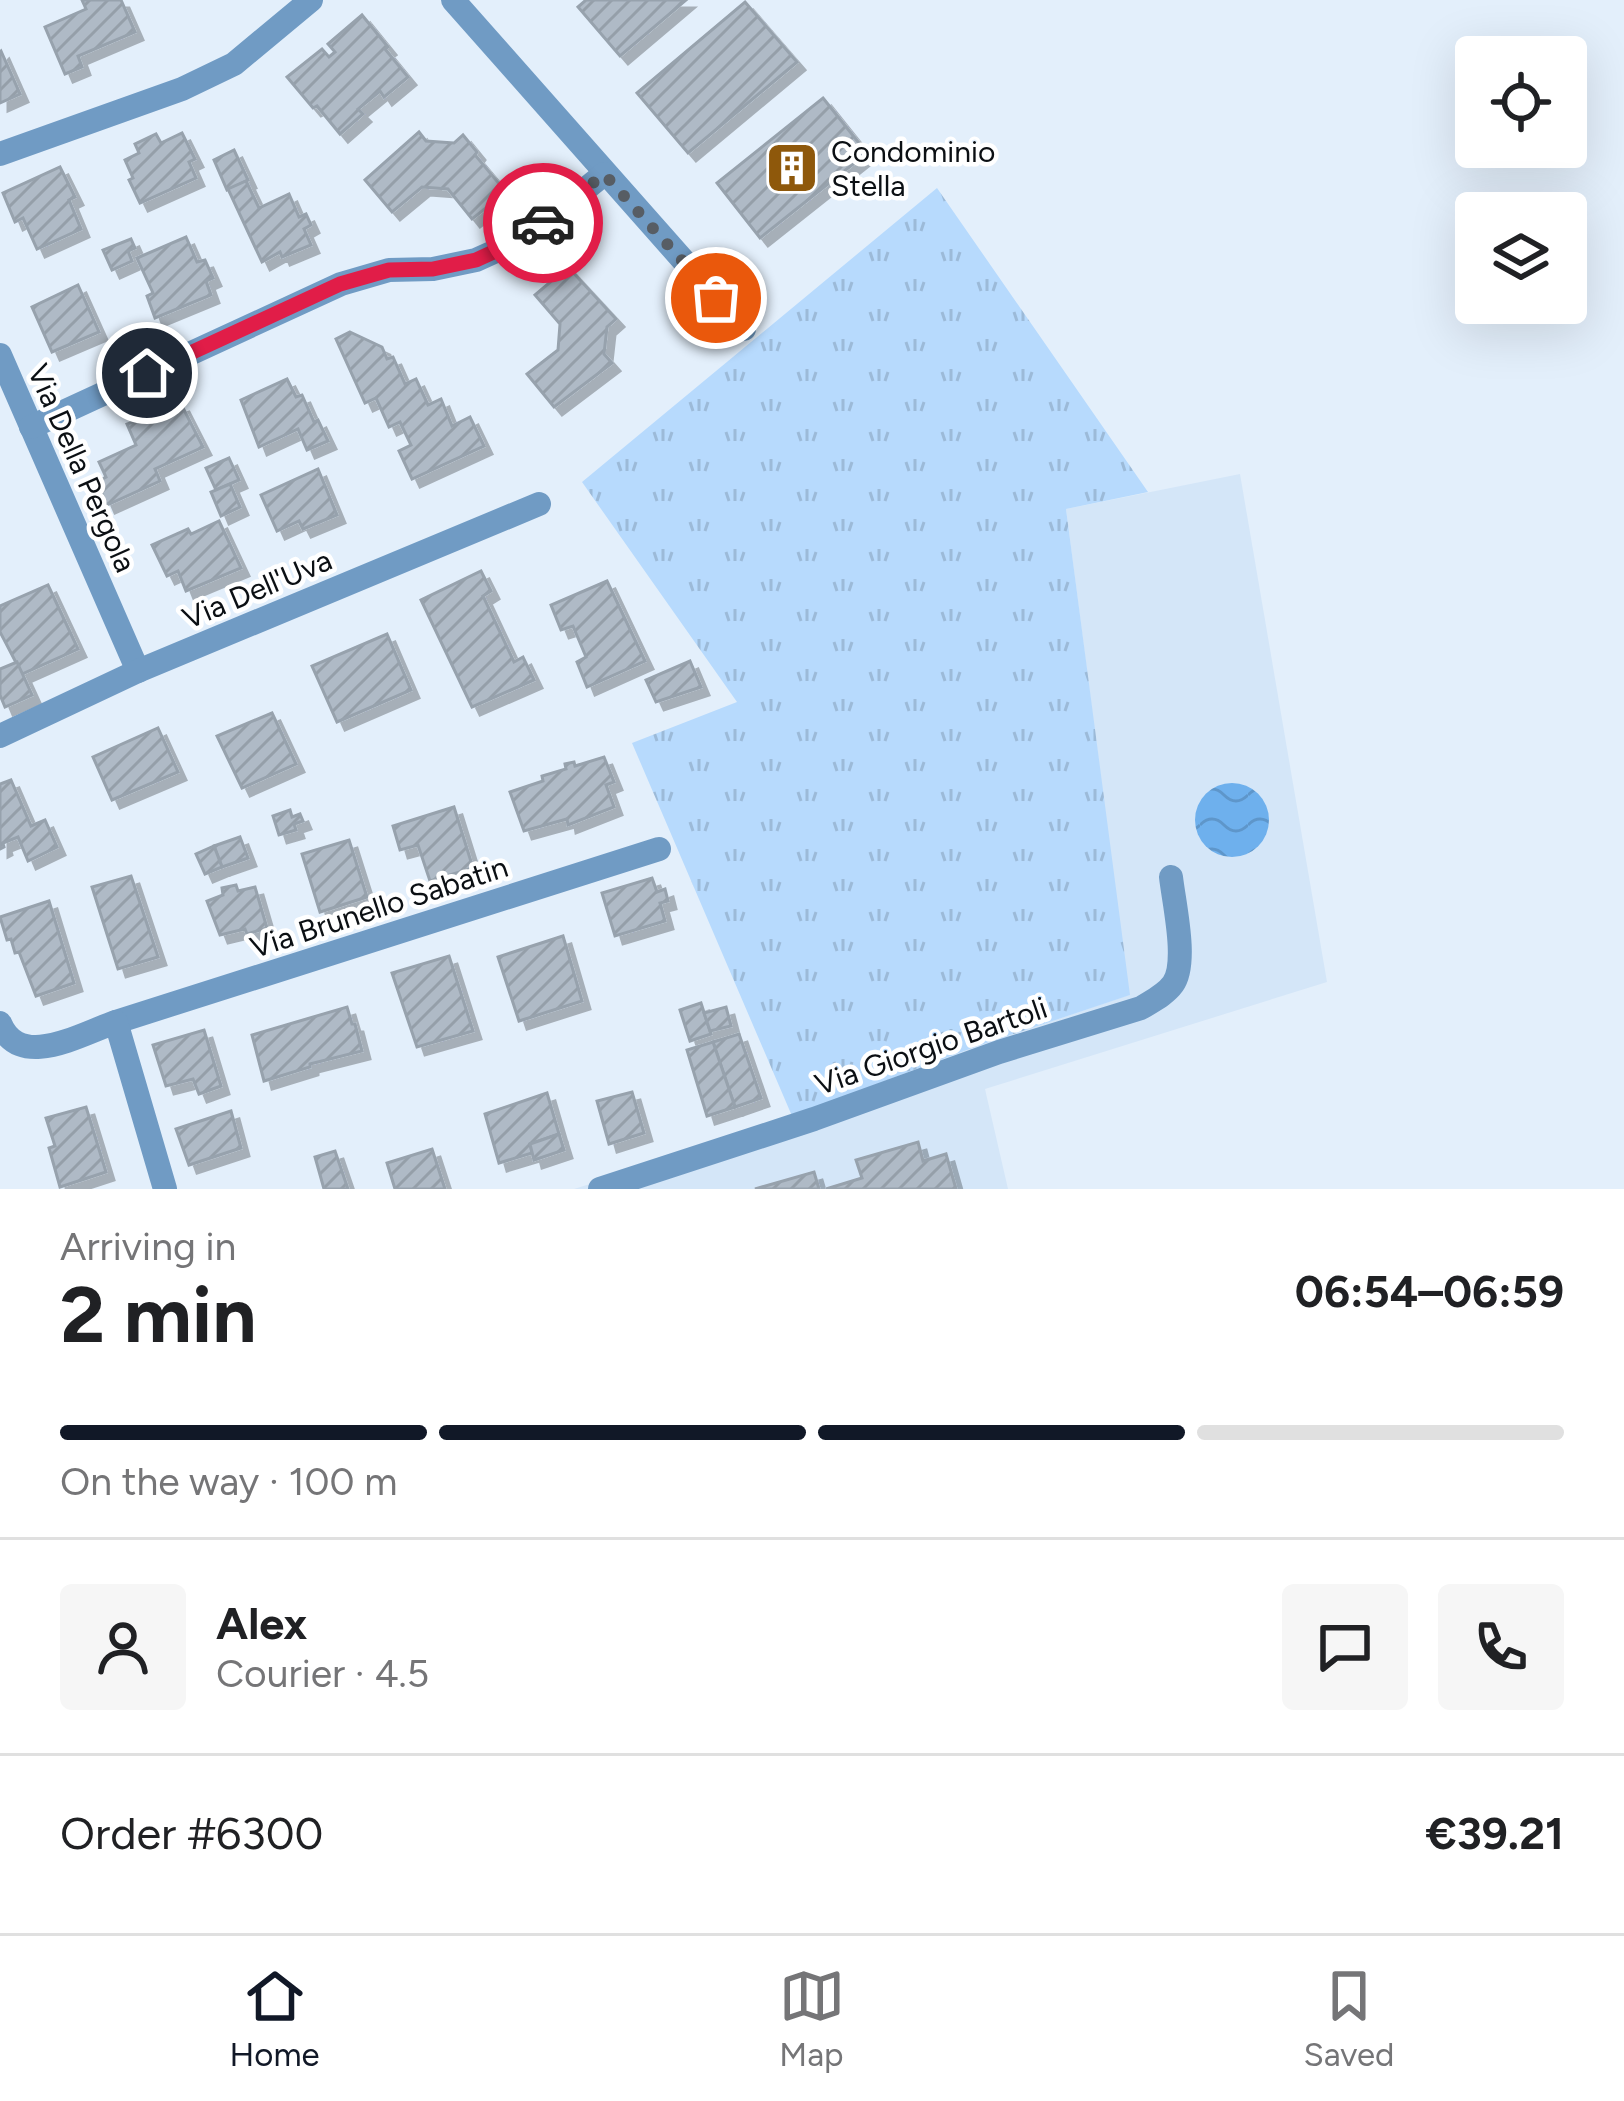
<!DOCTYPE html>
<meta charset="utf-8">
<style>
body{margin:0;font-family:Figtree,sans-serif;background:#f6f6f6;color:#202124;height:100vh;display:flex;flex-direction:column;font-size:45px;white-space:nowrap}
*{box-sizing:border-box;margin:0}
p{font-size:39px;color:#757577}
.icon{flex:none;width:66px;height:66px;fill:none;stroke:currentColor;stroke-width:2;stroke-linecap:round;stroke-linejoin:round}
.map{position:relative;height:1189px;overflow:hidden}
.panel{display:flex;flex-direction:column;background:#fff;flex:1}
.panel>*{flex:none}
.tools{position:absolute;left:1455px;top:36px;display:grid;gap:24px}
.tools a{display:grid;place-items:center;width:132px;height:132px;border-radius:12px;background:#fff;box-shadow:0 12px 48px #0002;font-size:60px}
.pin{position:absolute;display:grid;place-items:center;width:102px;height:102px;color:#fff;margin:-51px;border:6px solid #fff;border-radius:50%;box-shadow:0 3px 12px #0007}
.courier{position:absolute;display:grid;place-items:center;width:120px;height:120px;margin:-60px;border:9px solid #e11d48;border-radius:50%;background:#fff;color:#222;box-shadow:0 3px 15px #0007}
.summary em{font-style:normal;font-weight:700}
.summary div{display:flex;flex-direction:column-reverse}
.summary{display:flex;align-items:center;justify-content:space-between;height:204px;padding:0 60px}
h1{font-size:78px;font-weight:700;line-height:90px}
.bar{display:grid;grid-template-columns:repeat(4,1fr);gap:18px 12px;align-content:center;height:144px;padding:0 60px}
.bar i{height:15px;border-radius:9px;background:#e0e0e0}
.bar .current{background:#111827}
.bar p{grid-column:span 4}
.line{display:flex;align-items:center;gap:30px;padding:0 60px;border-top:3px solid #e0e0e0}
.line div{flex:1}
.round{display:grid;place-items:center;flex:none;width:126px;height:126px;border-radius:12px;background:#f6f6f6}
.dock{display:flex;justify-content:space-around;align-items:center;height:168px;border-top:3px solid #e0e0e0;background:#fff;font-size:33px;color:#757577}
.dock a{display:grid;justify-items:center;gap:6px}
.dock .current{color:#111827}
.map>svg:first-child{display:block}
.built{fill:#d4e6f8}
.grass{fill:url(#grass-tufts)}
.water{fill:url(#water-waves)}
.building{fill:url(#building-hatch);stroke:#97a2ad;stroke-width:3;filter:url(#shadow)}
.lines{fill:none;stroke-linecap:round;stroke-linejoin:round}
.street{stroke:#709bc4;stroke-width:24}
.done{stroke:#575d64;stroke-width:12;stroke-dasharray:0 21.6}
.route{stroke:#e11d48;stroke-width:15}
.labels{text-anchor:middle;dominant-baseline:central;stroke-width:9;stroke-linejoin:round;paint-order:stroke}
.poi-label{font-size:30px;fill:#0b0f13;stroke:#fff;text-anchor:start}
.street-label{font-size:30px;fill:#0b0f13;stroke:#fff}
</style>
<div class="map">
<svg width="1624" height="1189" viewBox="0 0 1624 1189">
<defs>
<pattern id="grass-tufts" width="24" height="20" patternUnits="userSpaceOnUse" patternTransform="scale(3)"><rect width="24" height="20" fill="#b7dafd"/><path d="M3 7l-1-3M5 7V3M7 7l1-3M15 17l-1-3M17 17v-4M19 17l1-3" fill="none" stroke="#9cbad8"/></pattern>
<pattern id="water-waves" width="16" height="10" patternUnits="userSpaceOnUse" patternTransform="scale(3)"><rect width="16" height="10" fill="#6eb0ed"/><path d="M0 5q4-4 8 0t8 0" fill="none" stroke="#5e96ca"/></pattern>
<pattern id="building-hatch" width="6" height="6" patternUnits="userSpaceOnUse" patternTransform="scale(3)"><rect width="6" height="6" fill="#afbac6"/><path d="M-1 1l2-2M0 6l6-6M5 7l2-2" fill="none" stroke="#959fa9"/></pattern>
<filter id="shadow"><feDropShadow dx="8" dy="8" stdDeviation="0" flood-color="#0004"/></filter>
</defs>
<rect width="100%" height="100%" fill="#e3effb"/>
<!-- built -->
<polygon class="built" points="1240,474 1327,982 985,1089 1008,1189 574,1189 715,1145 975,1047 1129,995 1066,509"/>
<!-- grass -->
<polygon class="grass" points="937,188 1148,492 1066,509 1130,995 975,1047 792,1116 632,743 737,702 582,482"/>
<!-- water -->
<circle class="water" cx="1232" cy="820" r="37"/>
<!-- building -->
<g class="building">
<polygon points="82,0 121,0 135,32 78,56 82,67 65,74 45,27 86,9"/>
<polygon points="586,0 686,0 620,56 578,7"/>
<polygon points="745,2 797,62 688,153 637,93"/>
<polygon points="362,15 388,47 385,49 408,77 384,97 380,91 358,109 363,114 340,134 317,106 313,108 287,77 322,49 329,57 335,52 328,44"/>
<polygon points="1,51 20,94 0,103 0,52"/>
<polygon points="823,98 867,153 760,238 717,183"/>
<polygon points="419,132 426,141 454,143 463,135 477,152 475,155 506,192 472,219 448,189 422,187 392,212 365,180"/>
<polygon points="182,133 195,159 189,162 196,178 140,203 129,180 133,178 125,160 139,153 135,144 156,134 161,143"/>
<polygon points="234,150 248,180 227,190 214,160"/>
<polygon points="60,167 75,197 69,200 81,229 37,249 23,218 15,222 3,193"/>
<polygon points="246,181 259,208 289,194 299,217 306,214 311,225 304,229 311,245 282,257 280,252 262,262 228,189"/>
<polygon points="186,237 197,262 205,260 213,278 206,281 211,295 155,318 147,296 153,293 137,258"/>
<polygon points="131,239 135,248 128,251 132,261 112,270 103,250"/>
<polygon points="568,267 616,319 607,327 604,354 612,363 554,407 527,374 558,350 560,324 535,295"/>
<polygon points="78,285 99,332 52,352 32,307"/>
<polygon points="350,332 382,347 387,359 393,357 405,384 416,379 428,405 441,399 452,426 470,417 484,446 412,479 399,451 411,445 400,422 389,427 376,398 365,403 336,339"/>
<polygon points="287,379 296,397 302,395 314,422 318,420 328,441 307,450 298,429 259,447 241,400"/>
<polygon points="181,404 203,447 155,469 160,481 107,505 97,482 106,477 99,462 136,445 127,424"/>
<polygon points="229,458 239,480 216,490 206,468"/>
<polygon points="318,469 337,515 303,529 299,521 277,531 261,495"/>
<polygon points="230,484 240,507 221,516 211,492"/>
<polygon points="219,521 241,568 186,591 178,571 167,576 152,545 188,529 191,534"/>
<polygon points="481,571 491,591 483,596 514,662 523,657 534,680 472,707 421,600"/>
<polygon points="607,581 645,661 587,687 577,662 586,657 573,626 561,630 551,605"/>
<polygon points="48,585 78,649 22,674 0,632 0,606"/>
<polygon points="387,634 411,690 337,722 312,666"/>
<polygon points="690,661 701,687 656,702 646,680"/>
<polygon points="17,662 32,695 5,707 0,695 0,669"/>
<polygon points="272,713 296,764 242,788 217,736"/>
<polygon points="158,728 178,772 112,800 93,757"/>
<polygon points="604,757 614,782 606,785 614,807 568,825 567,819 524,831 510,792 543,781 542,776 566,769 565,764 574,762 575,766"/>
<polygon points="11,780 31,826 45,820 57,847 28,861 18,837 3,843 4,847 0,849 0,784"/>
<polygon points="454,807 473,868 430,881 418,845 400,850 393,826"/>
<polygon points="290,810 292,817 300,814 303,821 294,824 296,830 279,835 273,816"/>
<polygon points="240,837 248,858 222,867 214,846"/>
<polygon points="349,840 367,897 320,912 302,854"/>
<polygon points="214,846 222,867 205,874 196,854"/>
<polygon points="131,876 158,957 118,969 92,887"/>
<polygon points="652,878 657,892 665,889 668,901 660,903 665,921 615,936 602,893"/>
<polygon points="236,885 238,891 255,887 267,928 247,934 245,929 220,935 207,901 223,895 222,888"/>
<polygon points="49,901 74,983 36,996 19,952 15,953 11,939 7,940 0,917"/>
<polygon points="563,936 582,1001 519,1021 498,957"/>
<polygon points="449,956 473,1031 417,1047 392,973"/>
<polygon points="701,1003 711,1034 690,1041 680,1010"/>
<polygon points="347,1007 352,1024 355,1024 362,1051 310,1064 310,1067 264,1081 252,1035"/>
<polygon points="726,1007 731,1026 710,1031 704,1013"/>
<polygon points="204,1030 221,1086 199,1094 193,1079 166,1086 153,1045"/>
<polygon points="739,1034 761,1098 735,1107 713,1042"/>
<polygon points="713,1042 735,1107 707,1116 687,1050"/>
<polygon points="632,1092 644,1133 609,1144 597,1101"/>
<polygon points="547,1093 559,1134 530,1144 532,1153 499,1163 485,1114"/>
<polygon points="86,1107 106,1172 60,1187 49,1148 55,1146 46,1118"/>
<polygon points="231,1111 241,1148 189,1165 176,1129"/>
<polygon points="559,1134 564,1150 534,1160 530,1144"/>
<polygon points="918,1142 923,1161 946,1154 956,1189 826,1189 862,1178 856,1160"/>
<polygon points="432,1149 445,1189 395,1189 387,1163"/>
<polygon points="335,1151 348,1189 324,1189 315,1157"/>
<polygon points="814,1172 819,1189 755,1189"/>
</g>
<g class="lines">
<!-- street -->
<g class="street">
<polyline points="453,0 744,329"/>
<polyline points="0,154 182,89 234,64 311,0"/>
<polyline points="0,355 138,671"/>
<polyline points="31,427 341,284 389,270 433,269 476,260 527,237 604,174"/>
<polyline points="0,736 138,671 539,504"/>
<polyline points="116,1022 659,849"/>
<path d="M0,1023C20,1071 80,1034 116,1022L165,1189"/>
<path d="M600,1189L814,1119L999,1052L1141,1008C1152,1001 1165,995 1173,984C1188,963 1174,904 1171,877"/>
</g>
</g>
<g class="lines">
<!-- done -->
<polyline class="done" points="543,223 604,174 716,298"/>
<!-- route -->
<polyline class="route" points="147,373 340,284 389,270 433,269 476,260 526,237 543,223"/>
</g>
<!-- icons -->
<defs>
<g id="building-square" transform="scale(2.7)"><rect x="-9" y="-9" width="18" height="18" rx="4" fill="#8e580b" stroke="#fff"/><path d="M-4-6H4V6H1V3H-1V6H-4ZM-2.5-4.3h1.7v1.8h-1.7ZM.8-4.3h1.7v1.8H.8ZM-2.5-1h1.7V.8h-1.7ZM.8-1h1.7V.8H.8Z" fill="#fff"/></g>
</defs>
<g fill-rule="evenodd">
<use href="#building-square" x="792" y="168"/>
</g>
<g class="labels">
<!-- poi labels -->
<g class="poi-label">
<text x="831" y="151">Condominio<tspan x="831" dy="34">Stella</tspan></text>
</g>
<!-- street labels -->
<g class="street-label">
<text transform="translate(82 468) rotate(66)">Via Della Pergola</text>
<text transform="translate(257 589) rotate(-23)">Via Dell'Uva</text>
<text transform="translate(379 907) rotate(-18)">Via Brunello Sabatin</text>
<text transform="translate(931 1046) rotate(-19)">Via Giorgio Bartoli</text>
</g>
</g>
</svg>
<div class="tools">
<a><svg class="icon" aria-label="locate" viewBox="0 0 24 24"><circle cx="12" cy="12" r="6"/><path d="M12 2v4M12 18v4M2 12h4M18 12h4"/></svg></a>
<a><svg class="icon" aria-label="layers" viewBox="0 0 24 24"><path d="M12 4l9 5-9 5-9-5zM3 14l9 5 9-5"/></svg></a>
</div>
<div class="pin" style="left:716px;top:298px;background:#ea580c"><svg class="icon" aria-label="bag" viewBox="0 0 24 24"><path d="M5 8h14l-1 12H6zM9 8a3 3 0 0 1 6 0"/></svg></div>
<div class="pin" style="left:147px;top:373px;background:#1f2937"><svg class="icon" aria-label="home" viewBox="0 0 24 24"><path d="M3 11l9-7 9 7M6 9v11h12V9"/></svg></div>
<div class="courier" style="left:543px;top:223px"><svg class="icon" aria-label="car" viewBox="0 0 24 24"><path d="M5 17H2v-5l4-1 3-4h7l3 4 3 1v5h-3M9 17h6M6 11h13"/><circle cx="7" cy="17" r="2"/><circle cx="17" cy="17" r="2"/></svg></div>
</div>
<section class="panel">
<div class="summary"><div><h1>2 min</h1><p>Arriving in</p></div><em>06:54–06:59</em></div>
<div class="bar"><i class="current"></i><i class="current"></i><i class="current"></i><i></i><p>On the way · 100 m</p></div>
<div class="line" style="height:216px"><a class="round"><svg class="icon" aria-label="person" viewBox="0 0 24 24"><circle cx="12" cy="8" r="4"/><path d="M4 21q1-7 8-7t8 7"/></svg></a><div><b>Alex</b><p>Courier · 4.5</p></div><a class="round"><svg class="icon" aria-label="chat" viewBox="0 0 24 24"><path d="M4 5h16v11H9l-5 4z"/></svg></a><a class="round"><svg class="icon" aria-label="phone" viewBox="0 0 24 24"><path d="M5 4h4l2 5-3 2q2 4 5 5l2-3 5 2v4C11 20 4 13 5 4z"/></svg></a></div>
<div class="line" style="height:156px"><div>Order #6300</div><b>€39.21</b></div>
</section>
<nav class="dock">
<a class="current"><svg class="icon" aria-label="home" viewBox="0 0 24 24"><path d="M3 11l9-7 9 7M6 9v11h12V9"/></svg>Home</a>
<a><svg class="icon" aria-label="map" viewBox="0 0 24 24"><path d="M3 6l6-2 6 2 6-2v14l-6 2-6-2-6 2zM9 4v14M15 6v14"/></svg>Map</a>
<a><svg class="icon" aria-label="saved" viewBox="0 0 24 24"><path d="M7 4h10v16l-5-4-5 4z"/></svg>Saved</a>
</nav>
